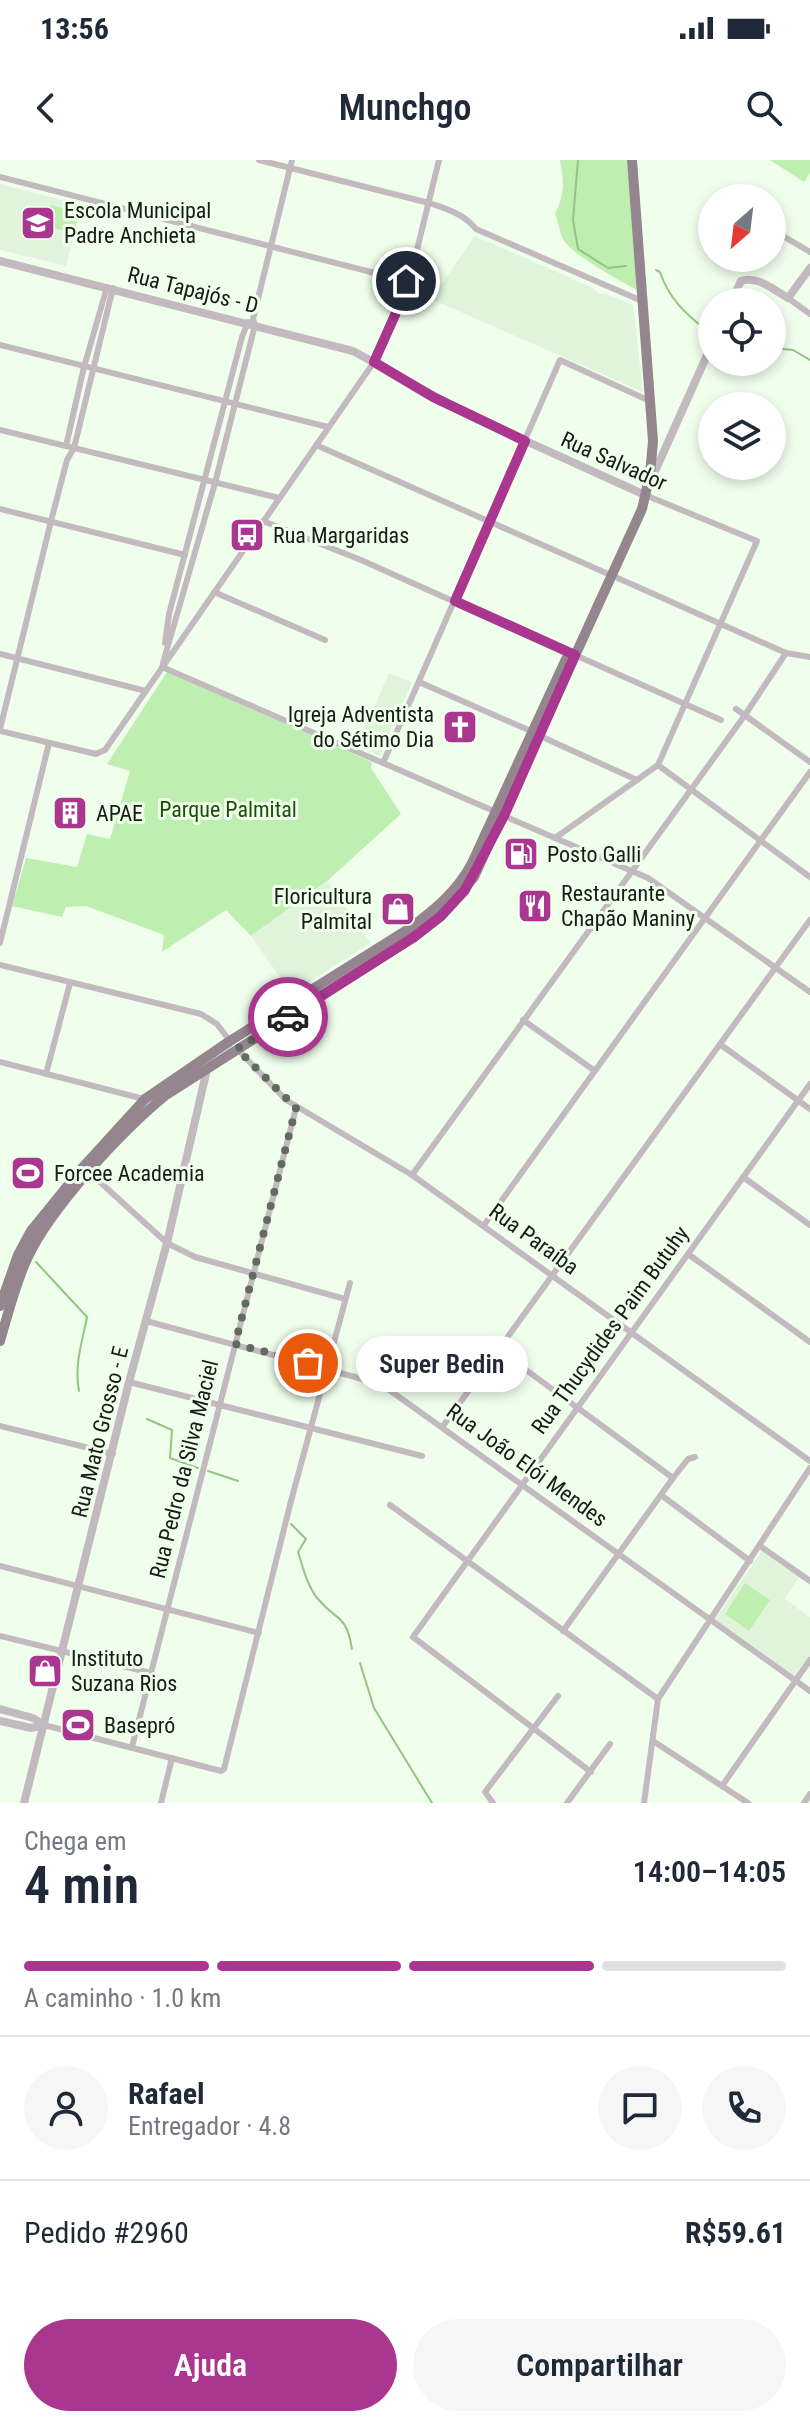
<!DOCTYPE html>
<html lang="pt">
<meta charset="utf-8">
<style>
body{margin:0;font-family:"Roboto Condensed",sans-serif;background:#f6f6f7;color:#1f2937;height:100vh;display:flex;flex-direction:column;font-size:30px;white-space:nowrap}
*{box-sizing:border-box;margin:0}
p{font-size:26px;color:#747a83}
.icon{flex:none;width:44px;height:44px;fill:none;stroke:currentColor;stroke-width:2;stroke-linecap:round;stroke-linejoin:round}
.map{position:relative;height:1643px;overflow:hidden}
.sheet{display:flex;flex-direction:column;background:#fff;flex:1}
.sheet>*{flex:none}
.needle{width:52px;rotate:208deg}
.fabs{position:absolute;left:698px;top:24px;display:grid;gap:16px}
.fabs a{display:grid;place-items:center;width:88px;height:88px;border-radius:50%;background:#fff;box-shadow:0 4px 12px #0003;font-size:40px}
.pin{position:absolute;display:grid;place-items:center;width:68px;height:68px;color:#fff;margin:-34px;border:4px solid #fff;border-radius:50%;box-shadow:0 2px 8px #0007}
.courier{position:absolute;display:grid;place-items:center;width:80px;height:80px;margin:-40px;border:6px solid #aa368f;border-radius:50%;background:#fff;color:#222;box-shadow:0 2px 10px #0007}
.bubble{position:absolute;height:56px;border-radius:28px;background:#fff;box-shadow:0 4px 12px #0003;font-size:26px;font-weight:600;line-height:56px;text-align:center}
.summary em{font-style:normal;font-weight:600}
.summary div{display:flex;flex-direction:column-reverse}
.summary{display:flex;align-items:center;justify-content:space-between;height:136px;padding:0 24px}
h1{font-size:52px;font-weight:600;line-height:60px}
.bar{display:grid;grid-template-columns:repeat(4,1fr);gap:12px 8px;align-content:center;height:96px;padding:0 24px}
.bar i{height:10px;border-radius:6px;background:#e0e1e3}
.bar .active{background:#aa368f}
.bar p{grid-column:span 4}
.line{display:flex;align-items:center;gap:20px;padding:0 24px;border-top:2px solid #e0e1e3}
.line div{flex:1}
.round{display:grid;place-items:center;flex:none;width:84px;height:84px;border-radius:42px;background:#f6f6f7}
.button{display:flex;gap:16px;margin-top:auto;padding:16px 24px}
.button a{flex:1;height:92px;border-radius:48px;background:#aa368f;color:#fff;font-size:32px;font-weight:600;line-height:92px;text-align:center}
.button a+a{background:#f6f6f7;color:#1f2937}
.status{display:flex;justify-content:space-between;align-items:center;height:56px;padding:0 40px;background:#fff;direction:ltr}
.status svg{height:22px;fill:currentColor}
header{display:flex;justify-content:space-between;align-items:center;height:104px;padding:0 24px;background:#fff;font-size:36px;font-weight:600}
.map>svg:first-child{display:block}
.built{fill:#e0f4db}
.green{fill:#bfeeb1}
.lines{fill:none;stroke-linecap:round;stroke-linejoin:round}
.stream{stroke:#91c582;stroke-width:2}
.minor{stroke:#c3bac0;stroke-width:6}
.tertiary{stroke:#c3bac0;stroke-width:8}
.primary{stroke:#95858f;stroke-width:10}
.done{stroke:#636b60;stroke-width:8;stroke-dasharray:0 14.4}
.route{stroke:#aa368f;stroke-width:10}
.labels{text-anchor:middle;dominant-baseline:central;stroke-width:6;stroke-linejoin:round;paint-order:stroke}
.poi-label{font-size:22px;fill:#171c15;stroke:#f0ffec;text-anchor:start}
.street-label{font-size:22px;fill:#171c15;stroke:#f0ffec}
.park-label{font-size:22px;fill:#1d4e09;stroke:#f0ffec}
</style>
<div class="status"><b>13:56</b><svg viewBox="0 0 49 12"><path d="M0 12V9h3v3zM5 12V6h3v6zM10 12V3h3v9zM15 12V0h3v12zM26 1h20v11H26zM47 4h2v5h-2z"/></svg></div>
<header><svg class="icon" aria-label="back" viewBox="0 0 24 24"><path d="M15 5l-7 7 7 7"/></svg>Munchgo<svg class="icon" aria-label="search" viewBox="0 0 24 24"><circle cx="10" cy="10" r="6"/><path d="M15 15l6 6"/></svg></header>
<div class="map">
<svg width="810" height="1643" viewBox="0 0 810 1643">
<rect width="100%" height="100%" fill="#f0ffec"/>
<!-- built -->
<g class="built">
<polygon points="0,24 81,45 66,106 0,90"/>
<polygon points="475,76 589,126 600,134 604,133 633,145 643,232 431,139"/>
<polygon points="389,513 412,522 380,596 357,586"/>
<polygon points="327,721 371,783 291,833 251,776"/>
<polygon points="762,1391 799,1417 785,1439 810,1457 810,1497 796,1517 714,1460"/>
</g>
<!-- green -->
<g class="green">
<path d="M560,0H630L637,130C620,121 571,94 563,79C559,72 559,62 555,54C565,34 564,21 560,0Z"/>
<polygon points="770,0 810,0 810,13 804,22"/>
<polygon points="50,45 79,52 74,73 45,66"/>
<polygon points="167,512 372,602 371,608 401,654 327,721 251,776 226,750 162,792 164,775 86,746 66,747 62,757 12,746 26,698 77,707 87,674 110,679 130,611 107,604"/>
<polygon points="745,1423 770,1440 749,1471 725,1454"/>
</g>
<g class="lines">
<!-- stream -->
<g class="stream">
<polyline points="578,0 573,60 578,89 608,108 626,106"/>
<path d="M656,110L660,112C669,139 685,153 707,171"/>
<polyline points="772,188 793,190 810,200"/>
<path d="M36,1102L87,1157C82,1183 74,1205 79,1231"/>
<polyline points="147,1259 172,1270 170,1298 198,1308"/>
<polyline points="208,1311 238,1321"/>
<path d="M291,1364L306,1379L298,1392C303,1407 307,1426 318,1439C337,1462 346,1453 352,1489"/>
<polyline points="360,1503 374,1548 432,1643"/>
</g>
<!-- minor -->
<g class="minor">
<path d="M259,0L429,43C447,49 464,54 476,69L642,141"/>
<polyline points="0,17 406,121"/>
<polyline points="778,73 810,92"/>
<polyline points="788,138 810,154"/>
<polyline points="0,185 328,267"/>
<polyline points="0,270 279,338"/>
<polyline points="316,285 606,413"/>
<polyline points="66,286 84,207 107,127"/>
<polyline points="645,335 757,381 658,605"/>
<polyline points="0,349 185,395"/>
<polyline points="263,361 361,400 569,493"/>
<polyline points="611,415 786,493 810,497"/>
<polyline points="214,432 325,480"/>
<polyline points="165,483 169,454 242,177 248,162"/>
<polyline points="0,494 146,531"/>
<polyline points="575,495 721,560"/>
<polyline points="163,503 215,323 255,165 253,159 292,0"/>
<polyline points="162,507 496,652"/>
<polyline points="419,522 533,572"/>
<polyline points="736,549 810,602"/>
<polyline points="0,569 51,361 67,300 74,288 113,128"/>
<polyline points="0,571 96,594 105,590 374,202 413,106 439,0"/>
<polyline points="540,576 637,620"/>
<polyline points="383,603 560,200 652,242"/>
<polyline points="658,605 810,717"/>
<polyline points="504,656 648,718 810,832"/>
<polyline points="555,678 658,605"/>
<polyline points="0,783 49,583"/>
<polyline points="0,805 201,854 217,864 230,881"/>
<polyline points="523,860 595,911"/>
<polyline points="721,885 810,949"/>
<polyline points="237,889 286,940 412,1015 810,1301"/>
<polyline points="0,902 144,939"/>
<polyline points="46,914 70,823"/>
<polyline points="90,1013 167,1083 195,1097 345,1139"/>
<polyline points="412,1015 745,555 786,493"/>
<polyline points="743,1017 810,1065"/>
<polyline points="484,1065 810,612"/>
<polyline points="688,1094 810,1182"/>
<polyline points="146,1161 381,1224 810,1531"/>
<polyline points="499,1190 673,1318"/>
<polyline points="129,1222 422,1296"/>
<polyline points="0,1266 113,1294"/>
<polyline points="443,1266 810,760"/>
<polyline points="661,1335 750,1401"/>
<polyline points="390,1345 658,1539"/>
<polyline points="760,1386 810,1421"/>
<polyline points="0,1406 259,1473"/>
<polyline points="563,1471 673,1318 688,1299 695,1297"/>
<polyline points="0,1476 151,1513"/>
<polyline points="44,1565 221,1611 224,1609 291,1341 350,1123"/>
<polyline points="653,1581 748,1643"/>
<polyline points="132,1587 296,948"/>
<polyline points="591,1612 413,1477 810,924"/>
<polyline points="722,1626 810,1500"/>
<polyline points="161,1643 172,1598"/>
<polyline points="493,1643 485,1632 558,1536"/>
<polyline points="567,1643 610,1584"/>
<polyline points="644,1643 658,1539 810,1308"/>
<polyline points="804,1643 810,1634"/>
</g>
<!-- tertiary -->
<g class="tertiary">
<polyline points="0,101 353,191 473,257 645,335 647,331"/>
<path d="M731,142L741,121C757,115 774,130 788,138L810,108"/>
<polyline points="652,318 712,184"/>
<polyline points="0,1549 33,1558 44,1565"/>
<polyline points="0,1561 31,1568 44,1565"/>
<polyline points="24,1643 129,1222 167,1083 207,909"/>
</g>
<!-- primary -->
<g class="primary">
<path d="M0,1146L18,1095L31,1071L83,1007L145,939L230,881L407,770C433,751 457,732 472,703L566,499"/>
<path d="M0,1181C8,1154 15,1125 27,1099C50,1048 122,971 166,935L414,777L441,756L474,717L642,349L650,314L653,281L632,0"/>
</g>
</g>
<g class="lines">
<!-- done -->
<polyline class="done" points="288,857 237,889 296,948 235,1184 308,1203"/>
<!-- route -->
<polyline class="route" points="288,857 414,777 441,756 465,730 504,656 575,495 455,441 525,281 433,237 374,202 395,155 406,121"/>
</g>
<!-- icons -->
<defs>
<g id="school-square" transform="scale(1.8)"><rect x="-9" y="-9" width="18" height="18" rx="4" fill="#aa368f" stroke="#f0ffec"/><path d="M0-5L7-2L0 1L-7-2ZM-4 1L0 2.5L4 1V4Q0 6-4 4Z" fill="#fff"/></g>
<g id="bus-square" transform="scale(1.8)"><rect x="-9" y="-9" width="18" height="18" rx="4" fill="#aa368f" stroke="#f0ffec"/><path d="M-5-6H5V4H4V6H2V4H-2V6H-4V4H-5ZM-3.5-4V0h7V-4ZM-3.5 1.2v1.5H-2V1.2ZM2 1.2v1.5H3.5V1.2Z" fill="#fff"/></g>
<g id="church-square" transform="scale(1.8)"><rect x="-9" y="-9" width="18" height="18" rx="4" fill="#aa368f" stroke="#f0ffec"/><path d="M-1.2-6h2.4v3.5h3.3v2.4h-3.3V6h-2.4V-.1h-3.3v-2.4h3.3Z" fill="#fff"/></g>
<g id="building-square" transform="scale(1.8)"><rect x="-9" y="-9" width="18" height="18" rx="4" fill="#aa368f" stroke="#f0ffec"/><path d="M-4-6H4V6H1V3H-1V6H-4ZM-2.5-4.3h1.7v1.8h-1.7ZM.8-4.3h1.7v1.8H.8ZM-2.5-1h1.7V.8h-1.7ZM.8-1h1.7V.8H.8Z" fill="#fff"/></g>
<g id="fuel-square" transform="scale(1.8)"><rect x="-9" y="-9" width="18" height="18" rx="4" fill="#aa368f" stroke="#f0ffec"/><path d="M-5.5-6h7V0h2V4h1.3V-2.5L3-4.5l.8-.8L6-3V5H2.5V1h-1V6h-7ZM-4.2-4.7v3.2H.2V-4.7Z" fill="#fff"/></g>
<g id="restaurant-square" transform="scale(1.8)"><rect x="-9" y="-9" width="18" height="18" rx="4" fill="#aa368f" stroke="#f0ffec"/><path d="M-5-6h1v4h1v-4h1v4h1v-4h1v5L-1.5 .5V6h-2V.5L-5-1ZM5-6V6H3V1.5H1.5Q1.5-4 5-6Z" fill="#fff"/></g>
<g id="shop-square" transform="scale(1.8)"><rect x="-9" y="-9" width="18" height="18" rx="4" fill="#aa368f" stroke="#f0ffec"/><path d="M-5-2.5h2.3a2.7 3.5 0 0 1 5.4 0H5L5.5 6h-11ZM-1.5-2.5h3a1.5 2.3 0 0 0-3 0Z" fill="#fff"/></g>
<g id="stadium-square" transform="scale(1.8)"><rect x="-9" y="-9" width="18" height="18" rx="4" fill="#aa368f" stroke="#f0ffec"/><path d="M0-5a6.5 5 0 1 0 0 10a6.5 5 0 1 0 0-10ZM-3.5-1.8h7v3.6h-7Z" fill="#fff"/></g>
</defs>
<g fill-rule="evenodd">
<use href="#school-square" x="38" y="63"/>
<use href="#bus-square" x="247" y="375"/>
<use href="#church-square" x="460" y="567"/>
<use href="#building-square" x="70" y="653"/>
<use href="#fuel-square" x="521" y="694"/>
<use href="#restaurant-square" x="535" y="746"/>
<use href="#shop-square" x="398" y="749"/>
<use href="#stadium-square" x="28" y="1013"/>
<use href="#shop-square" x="45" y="1511"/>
<use href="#stadium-square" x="78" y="1565"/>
</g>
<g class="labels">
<!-- poi labels -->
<g class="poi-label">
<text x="64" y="50">Escola Municipal<tspan x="64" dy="25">Padre Anchieta</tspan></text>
<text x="273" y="375">Rua Margaridas</text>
<text x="434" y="554" text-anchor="end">Igreja Adventista<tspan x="434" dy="25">do Sétimo Dia</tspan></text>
<text x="96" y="653">APAE</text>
<text x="547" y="694">Posto Galli</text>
<text x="561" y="733">Restaurante<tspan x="561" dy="25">Chapão Maniny</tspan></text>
<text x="372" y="736" text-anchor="end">Floricultura<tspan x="372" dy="25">Palmital</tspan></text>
<text x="54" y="1013">Forcee Academia</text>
<text x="71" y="1498">Instituto<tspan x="71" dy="25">Suzana Rios</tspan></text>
<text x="104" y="1565">Basepró</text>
</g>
<!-- street labels -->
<g class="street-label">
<text transform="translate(193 130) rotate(14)">Rua Tapajós - D</text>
<text transform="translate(614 301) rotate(24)">Rua Salvador</text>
<text transform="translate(534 1079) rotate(36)">Rua Paraíba</text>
<text transform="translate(610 1170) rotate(-54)">Rua Thucydides Paim Butuhy</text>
<text transform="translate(100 1272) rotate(-76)">Rua Mato Grosso - E</text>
<text transform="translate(527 1305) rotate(36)">Rua João Elói Mendes</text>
<text transform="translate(184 1309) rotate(-76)">Rua Pedro da Silva Maciel</text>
</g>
<!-- park labels -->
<g class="park-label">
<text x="228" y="649">Parque Palmital</text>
</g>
</g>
</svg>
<div class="fabs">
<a><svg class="needle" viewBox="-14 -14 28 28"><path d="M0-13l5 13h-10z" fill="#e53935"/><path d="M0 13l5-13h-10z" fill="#747a83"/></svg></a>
<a><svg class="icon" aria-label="locate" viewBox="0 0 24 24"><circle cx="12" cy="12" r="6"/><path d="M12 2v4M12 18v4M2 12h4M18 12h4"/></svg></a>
<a><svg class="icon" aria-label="layers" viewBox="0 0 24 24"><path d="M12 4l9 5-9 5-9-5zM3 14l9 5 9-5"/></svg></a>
</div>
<div class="pin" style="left:308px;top:1203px;background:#ea580c"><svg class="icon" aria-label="bag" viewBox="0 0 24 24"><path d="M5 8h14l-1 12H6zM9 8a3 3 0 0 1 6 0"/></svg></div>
<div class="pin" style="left:406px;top:121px;background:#1f2937"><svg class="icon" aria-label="home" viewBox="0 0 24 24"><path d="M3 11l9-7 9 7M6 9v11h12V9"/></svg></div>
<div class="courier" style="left:288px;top:857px"><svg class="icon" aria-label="car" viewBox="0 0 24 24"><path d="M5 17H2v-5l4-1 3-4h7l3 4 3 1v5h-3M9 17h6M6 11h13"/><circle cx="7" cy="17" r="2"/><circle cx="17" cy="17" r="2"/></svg></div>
<div class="bubble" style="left:356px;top:1176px;width:172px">Super Bedin</div>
</div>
<section class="sheet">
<div class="summary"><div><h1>4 min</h1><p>Chega em</p></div><em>14:00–14:05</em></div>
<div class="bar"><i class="active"></i><i class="active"></i><i class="active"></i><i></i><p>A caminho · 1.0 km</p></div>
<div class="line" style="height:144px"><a class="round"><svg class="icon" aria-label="person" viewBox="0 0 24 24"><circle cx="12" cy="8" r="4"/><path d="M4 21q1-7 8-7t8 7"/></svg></a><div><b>Rafael</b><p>Entregador · 4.8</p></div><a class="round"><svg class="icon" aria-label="chat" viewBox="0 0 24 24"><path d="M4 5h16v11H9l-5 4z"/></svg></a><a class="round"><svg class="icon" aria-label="phone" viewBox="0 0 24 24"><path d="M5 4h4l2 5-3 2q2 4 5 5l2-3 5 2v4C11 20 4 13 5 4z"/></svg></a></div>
<div class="line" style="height:104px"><div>Pedido #2960</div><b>R$59.61</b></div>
<div class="button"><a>Ajuda</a><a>Compartilhar</a></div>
</section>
